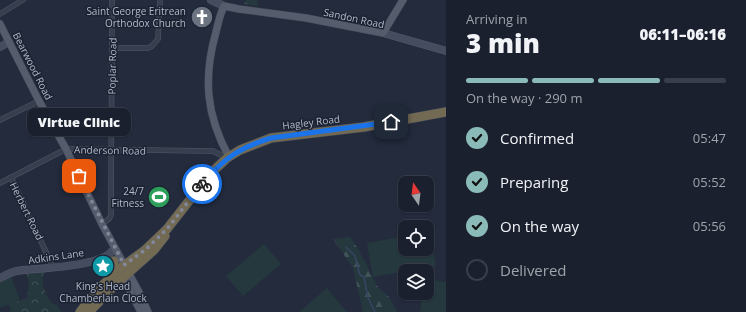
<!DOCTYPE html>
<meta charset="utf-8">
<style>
body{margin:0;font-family:"Open Sans",sans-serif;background:#232836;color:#f1f3f6;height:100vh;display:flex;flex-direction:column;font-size:15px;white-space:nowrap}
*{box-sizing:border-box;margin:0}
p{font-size:13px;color:#9fa3aa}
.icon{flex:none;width:22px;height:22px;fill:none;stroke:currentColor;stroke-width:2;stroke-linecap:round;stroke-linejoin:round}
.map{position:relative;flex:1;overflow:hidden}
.panel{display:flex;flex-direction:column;background:#1a202e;width:300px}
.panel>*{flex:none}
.needle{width:26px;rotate:346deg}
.buttons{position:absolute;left:398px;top:176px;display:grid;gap:8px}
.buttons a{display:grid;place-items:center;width:36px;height:36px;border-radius:8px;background:#1a202e;box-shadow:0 1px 3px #0004,0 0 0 1px #383e4a;font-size:20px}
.pin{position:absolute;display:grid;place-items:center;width:34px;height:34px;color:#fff;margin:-17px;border-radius:8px;box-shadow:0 2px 6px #0006}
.courier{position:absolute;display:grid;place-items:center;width:40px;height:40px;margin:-20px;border:3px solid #1a73e8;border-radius:50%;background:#fff;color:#222;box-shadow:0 1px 5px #0007}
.bubble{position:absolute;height:28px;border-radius:8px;background:#1a202e;box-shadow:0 1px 3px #0004,0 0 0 1px #383e4a;font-size:13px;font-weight:800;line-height:28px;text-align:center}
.head em{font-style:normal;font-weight:800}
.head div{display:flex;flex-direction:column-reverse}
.head{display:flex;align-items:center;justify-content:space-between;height:68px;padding:0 20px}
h1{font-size:26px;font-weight:800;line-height:30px}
.bar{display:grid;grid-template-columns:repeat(4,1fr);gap:6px 4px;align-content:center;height:48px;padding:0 20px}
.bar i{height:5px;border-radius:3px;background:#383e4a}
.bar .on{background:#8bbbb9}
.bar p{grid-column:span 4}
ol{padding:0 20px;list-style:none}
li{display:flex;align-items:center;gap:12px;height:44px}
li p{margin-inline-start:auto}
li .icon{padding:4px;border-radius:50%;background:#8bbbb9;color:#111;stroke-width:4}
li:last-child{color:#9fa3aa}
li i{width:22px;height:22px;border:2px solid #383e4a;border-radius:50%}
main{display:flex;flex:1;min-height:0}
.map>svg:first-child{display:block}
.forest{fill:url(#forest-firs)}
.park{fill:url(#park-crowns)}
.garden{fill:#25383e}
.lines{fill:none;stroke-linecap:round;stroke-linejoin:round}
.stream{stroke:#364564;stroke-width:1.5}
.street-casing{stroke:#525968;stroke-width:5.5}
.secondary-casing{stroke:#525968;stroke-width:8}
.primary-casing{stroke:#404756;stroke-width:8}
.highway-casing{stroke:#3f4655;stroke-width:10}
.street{stroke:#373e4d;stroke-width:4.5}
.secondary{stroke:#454c60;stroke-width:7}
.primary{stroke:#555d6d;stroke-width:7}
.highway{stroke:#736a54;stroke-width:9}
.done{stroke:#818797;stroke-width:4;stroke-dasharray:0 7.2}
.route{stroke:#1a73e8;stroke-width:5}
.labels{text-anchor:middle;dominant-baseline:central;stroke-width:3;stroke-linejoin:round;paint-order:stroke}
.poi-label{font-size:10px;fill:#b3b9c8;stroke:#1c2332;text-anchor:end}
.street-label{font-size:10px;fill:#b3b9c8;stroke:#1c2332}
</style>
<main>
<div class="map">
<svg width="446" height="312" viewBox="0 0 446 312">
<defs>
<pattern id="forest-firs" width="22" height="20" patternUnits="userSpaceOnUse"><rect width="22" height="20" fill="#25383e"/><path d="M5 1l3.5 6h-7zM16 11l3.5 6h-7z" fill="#425358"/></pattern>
<pattern id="park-crowns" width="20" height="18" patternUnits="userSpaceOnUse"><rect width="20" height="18" fill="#25383e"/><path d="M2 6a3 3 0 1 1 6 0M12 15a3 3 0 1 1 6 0" fill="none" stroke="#425358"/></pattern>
</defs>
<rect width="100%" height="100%" fill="#232b3d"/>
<!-- forest -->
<polygon class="forest" points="350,237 360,252 377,286 390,298 397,312 363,312 353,268 333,239"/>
<!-- park -->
<g class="park">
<polygon points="246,0 258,0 257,6 244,4"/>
<path d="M44,272C40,282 45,294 51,302C54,306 57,301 61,312H9L11,310L9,304L27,298L29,282L26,273Z"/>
</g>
<!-- garden -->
<g class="garden">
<polygon points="427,232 430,232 436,266 373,277 367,243 405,236 405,249 427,249"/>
<polygon points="264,244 281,264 243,296 226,276"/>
<polygon points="11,277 20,300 0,308 0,282"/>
<polygon points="427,279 446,282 446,312 420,312 423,293 427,293"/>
<polygon points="327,288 347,312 299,312"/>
</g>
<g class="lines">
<!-- stream -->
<polyline class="stream" points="346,247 355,256 360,275 364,277 368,298 375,312"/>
<!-- street casing -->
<g class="street-casing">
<g id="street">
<polyline points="0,14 23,0"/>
<polyline points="112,48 148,48 152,46 158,39 160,0"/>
<polyline points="0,120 39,101"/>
<polyline points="11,177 53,267"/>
<polyline points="0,183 66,149 213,151 227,158"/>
<polyline points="102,224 109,219 111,215 112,0"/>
</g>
</g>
<!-- secondary casing -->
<g class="secondary-casing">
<g id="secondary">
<polyline points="211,0 224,6"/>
<polyline points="383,33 446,51"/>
<polyline points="0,47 9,42"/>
<path d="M0,278C6,275 11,272 17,271C37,268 101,267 112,251"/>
</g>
</g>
<!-- primary casing -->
<g class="primary-casing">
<g id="primary">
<polyline points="0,24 39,101 66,149 102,224 140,294 148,312"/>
<path d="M229,157C206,115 203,78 216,32C218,24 220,14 224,6L239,9L306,18L383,33L403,0"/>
<polyline points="121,274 141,312"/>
</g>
</g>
<!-- highway casing -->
<g class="highway-casing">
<g id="highway">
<polyline points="108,274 114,267 114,261"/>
<polyline points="80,312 95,293 118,270 145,250 167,229 210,174 227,158 240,150 271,138 364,127 446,112"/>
<polyline points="89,312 117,283 154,250 165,236"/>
</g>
</g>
<!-- street -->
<use href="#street" class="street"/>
<!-- secondary -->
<use href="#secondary" class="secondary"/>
<!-- primary -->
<use href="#primary" class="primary"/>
<!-- highway -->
<use href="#highway" class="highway"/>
</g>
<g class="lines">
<!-- done -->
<polyline class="done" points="79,176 124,265 145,250 167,229 202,184"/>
<!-- route -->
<path class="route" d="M202,184C224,158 239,148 271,138L391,122"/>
</g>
<!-- icons -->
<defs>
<g id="church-disc" transform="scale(1.15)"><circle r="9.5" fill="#6b7280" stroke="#1c2332"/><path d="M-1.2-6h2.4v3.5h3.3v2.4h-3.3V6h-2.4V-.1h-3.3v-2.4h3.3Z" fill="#fff"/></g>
<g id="stadium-disc" transform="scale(1.15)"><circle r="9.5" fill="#2e9e5b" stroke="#1c2332"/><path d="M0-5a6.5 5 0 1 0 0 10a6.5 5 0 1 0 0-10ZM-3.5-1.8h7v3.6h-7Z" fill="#fff"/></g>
<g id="sight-disc" transform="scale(1.15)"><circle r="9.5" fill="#0f9aa8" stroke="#1c2332"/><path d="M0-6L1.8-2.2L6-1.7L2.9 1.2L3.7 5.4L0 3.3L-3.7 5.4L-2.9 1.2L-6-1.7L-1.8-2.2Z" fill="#fff"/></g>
</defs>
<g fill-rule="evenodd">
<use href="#church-disc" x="202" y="17"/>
<use href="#stadium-disc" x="159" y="197"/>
<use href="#sight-disc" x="103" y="266"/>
</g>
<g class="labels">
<!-- poi labels -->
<g class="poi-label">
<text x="186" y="11">Saint George Eritrean<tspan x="186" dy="12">Orthodox Church</tspan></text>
<text x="144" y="191">24/7<tspan x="144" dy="12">Fitness</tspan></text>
<text x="103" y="286" text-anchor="middle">King's Head<tspan x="103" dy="12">Chamberlain Clock</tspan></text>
</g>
<!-- street labels -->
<g class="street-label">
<text transform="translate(354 18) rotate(12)">Sandon Road</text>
<text transform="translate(33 66) rotate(63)">Bearwood Road</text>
<text transform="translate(112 66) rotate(-89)">Poplar Road</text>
<text transform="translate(311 122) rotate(-7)">Hagley Road</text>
<text transform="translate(110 150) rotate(1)">Anderson Road</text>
<text transform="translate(27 211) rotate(64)">Herbert Road</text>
<text transform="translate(56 256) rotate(-8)">Adkins Lane</text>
</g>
</g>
</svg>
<div class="buttons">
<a><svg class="needle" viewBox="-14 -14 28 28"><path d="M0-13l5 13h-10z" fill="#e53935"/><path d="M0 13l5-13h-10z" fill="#9fa3aa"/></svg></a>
<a><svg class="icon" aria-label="locate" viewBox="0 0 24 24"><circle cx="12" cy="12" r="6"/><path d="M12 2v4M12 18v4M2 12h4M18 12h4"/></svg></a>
<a><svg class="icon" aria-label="layers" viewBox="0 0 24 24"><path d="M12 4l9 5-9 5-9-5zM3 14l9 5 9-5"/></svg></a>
</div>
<div class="pin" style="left:79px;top:176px;background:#ea580c"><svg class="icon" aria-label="bag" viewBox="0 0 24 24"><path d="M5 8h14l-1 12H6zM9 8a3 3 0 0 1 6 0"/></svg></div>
<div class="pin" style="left:391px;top:122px;background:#1f2937"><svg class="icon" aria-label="home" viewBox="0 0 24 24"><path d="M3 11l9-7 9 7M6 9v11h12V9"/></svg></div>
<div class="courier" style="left:202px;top:184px"><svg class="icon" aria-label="bike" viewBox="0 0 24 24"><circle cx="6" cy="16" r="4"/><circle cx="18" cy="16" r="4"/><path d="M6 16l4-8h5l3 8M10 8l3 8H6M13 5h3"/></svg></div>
<div class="bubble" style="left:27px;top:108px;width:104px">Virtue Clinic</div>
</div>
<section class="panel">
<div class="head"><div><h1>3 min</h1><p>Arriving in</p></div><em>06:11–06:16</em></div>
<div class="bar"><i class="on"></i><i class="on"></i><i class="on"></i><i></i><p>On the way · 290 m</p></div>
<ol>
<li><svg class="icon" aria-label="check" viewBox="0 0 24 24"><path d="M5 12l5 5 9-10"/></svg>Confirmed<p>05:47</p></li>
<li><svg class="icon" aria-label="check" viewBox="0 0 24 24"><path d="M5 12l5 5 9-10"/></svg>Preparing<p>05:52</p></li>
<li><svg class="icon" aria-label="check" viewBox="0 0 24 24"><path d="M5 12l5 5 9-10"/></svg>On the way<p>05:56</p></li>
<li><i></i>Delivered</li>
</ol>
</section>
</main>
